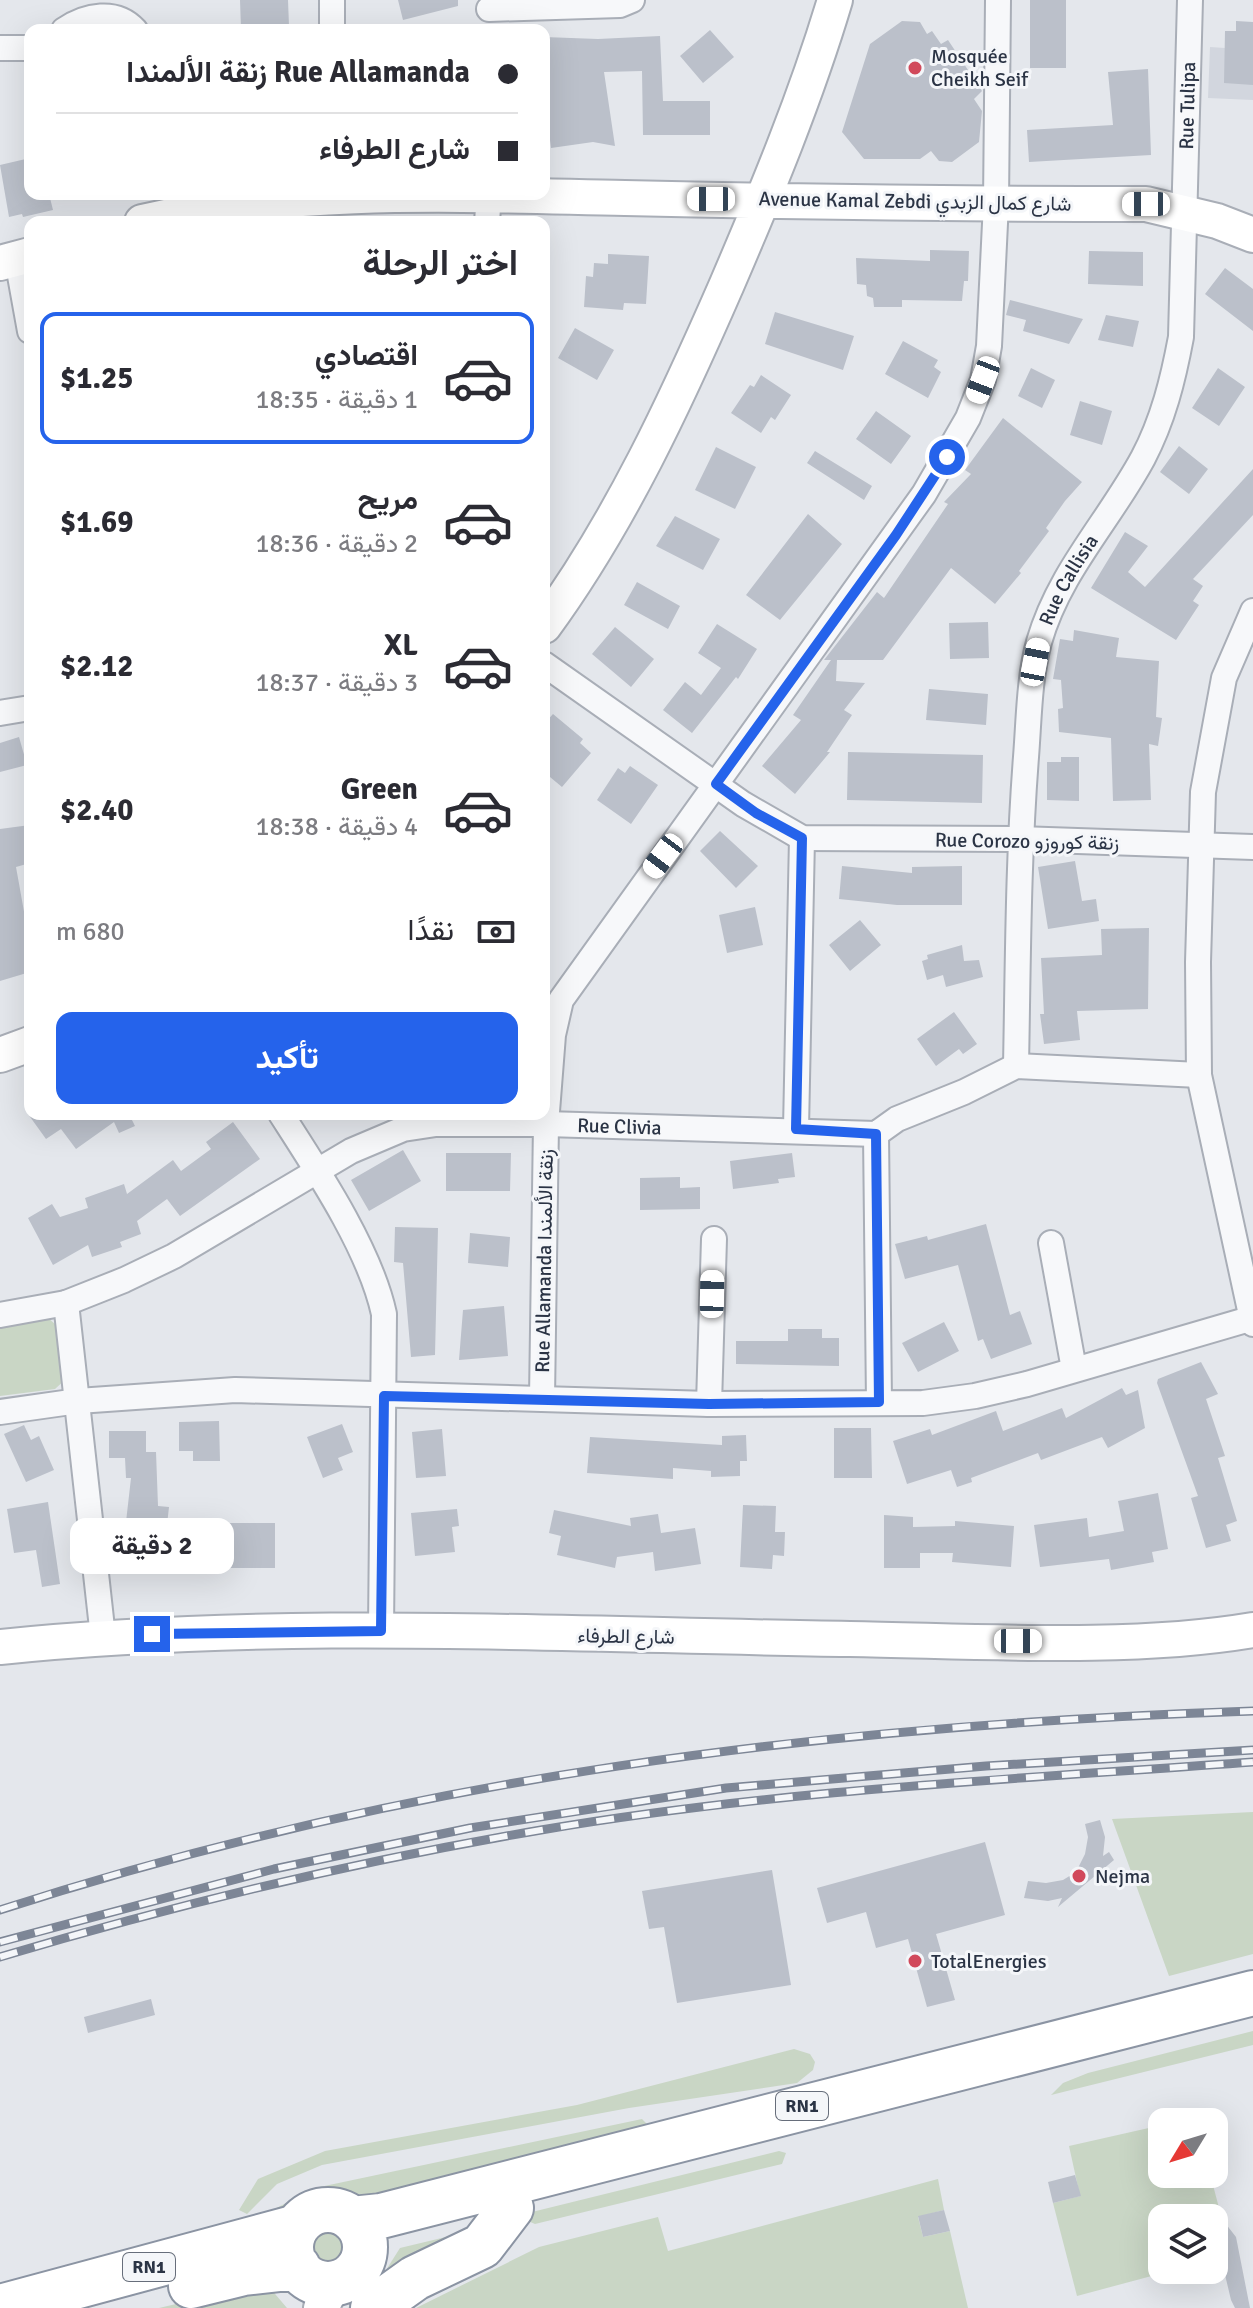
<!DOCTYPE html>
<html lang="ar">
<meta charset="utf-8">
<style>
:root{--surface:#fff;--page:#f7f7f7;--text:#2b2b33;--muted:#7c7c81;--line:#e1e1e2;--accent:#2563eb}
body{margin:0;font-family:Signika,Vazirmatn,sans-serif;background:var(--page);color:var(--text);direction:rtl;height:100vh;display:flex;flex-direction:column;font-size:30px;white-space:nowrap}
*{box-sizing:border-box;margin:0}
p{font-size:26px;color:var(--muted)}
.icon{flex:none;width:44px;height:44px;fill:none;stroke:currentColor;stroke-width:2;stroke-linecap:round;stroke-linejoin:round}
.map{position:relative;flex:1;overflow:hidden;direction:ltr}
.side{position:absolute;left:24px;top:216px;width:526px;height:904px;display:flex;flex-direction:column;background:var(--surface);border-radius:16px;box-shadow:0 8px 32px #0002;direction:rtl}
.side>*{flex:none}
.top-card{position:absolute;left:24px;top:24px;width:526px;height:176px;border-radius:16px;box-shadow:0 8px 32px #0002;direction:rtl;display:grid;align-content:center;height:176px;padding:0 32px;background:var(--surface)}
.needle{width:52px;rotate:232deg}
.controls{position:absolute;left:1148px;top:2108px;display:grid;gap:16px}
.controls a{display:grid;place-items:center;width:80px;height:80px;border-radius:16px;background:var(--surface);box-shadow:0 8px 32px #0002;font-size:40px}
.end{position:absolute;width:36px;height:36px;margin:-18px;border:10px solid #2563eb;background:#fff;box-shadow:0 0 0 4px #fff}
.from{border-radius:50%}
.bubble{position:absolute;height:56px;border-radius:16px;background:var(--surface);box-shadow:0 8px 32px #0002;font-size:26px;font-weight:700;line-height:56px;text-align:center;direction:rtl}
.car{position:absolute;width:24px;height:48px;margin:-24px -12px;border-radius:10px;box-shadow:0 0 6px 2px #0007;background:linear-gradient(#fff 24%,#345 0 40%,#fff 0 76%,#345 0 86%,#fff 0)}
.top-card b{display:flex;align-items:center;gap:28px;height:76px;font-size:30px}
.top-card b+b{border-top:2px solid var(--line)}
.top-card i{width:20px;height:20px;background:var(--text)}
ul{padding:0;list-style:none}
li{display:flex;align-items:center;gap:24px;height:132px;margin:0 16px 12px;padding:0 16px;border:4px solid transparent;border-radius:16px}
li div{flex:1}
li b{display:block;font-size:30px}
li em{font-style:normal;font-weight:700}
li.selected{border-color:var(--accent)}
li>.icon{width:72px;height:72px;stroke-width:1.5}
h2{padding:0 32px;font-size:36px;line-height:96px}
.pay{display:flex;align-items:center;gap:20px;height:88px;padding:0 32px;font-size:30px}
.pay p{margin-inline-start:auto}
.button{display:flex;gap:16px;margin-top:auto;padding:16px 32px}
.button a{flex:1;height:92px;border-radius:16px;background:var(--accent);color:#fff;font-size:32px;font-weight:700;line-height:92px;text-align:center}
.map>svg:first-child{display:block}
.built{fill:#d2d6de}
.green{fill:#c9d6c5}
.building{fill:#bbc0ca}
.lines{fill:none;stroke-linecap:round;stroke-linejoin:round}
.street-casing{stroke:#a9aeb7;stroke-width:28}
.secondary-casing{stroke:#a9aeb7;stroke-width:38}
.highway-casing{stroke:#8b94a3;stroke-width:48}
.street{stroke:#f7f8fa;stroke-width:24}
.secondary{stroke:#fff;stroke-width:34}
.highway{stroke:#fff;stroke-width:44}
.rail-casing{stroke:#7d8696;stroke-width:9}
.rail{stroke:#f4f6f9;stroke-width:6;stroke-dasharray:18;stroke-linecap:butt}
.route{stroke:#2563eb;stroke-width:10}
.poi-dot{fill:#d1495b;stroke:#f4f6f9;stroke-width:3}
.labels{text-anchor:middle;stroke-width:6;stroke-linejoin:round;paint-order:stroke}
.shield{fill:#f4f6f9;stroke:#676e7b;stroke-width:2}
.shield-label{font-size:18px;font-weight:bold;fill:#2b3445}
.poi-label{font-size:20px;fill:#2b3445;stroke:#f4f6f9;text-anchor:start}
.street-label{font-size:20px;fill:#2b3445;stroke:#f4f6f9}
</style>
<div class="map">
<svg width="1253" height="2308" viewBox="0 0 1253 2308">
<rect width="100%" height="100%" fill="#e4e7ec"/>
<path class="built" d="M1253,22V100L1208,98L1210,47L1225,48V31H1236Z"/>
<path class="green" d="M48,1318L62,1330L67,1378L55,1389L0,1396V1327Z
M1253,1812V1954L1169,1976L1112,1819Z
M1253,2031V2045L1051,2095L1063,2083L1088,2073Z
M794,2049L810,2054L815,2062L813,2070L797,2083L629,2108L322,2165L277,2184L247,2214L239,2210L258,2179L325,2151L577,2105Z
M642,2119L647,2124L646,2129L378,2196L320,2192L265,2218L263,2215L315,2188Z
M1162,2125V2174H1210L1222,2219L1217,2235L1221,2257L1214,2259V2218H1162V2270H1174L1077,2296L1053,2203L1080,2196L1069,2146Z
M779,2151L786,2153L782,2164L535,2224L528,2221L532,2212Z
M938,2179L944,2210L918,2217L923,2237L950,2231L968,2308H416L539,2247L658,2217L668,2251Z
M308 2248a20 20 0 1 1 40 0a20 20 0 1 1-40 0Z
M475,2230L362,2308H348L381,2278L400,2248Z
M257,2285L270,2288L287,2308H159Z"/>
<path class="building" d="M240,0H288L289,26L241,29Z
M398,0H458V6L403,20Z
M1030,0H1066V68H1030Z
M902,21L920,22L927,34L932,31L941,44L948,40L982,91L974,99L982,111L979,142L952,162L939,161L931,151L920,159H864L842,132L870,44Z
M1236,21L1253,22V85L1224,83L1225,31H1236Z
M710,30L734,57L703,83L680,56Z
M660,36L663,101H710V135H643L642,71L604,72L615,146L593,142L551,148L550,140H544V37L598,39Z
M1148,69L1151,155L1029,162L1027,130L1113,125L1108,72Z
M30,158V194H49L53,210L23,217L22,214L9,217L0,165Z
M930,250L969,251L968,281H964L962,301L902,300V307H874L873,298L867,296L866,285L857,284L856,258L930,261Z
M1089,251L1143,252V286L1088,284Z
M608,254L649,256L646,304L624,303L623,310L584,307L586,276L593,277L594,263L608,264Z
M1225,268L1253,289V331L1205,294Z
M1010,300L1083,319L1069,344L1023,331L1026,320L1006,315Z
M775,312L854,336L843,370L765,344Z
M1106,315L1139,321L1133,347L1098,340Z
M575,328L614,350L597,380L558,358Z
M903,341L938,360L934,367L941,372L928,398L885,374Z
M1031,368L1055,380L1042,408L1018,396Z
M1218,368L1245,387L1219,426L1192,408Z
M761,375L791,395L775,420L771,417L761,433L731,413L750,385L754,387Z
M1080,401L1112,411L1102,445L1070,435Z
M876,411L911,436L891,464L856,439Z
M1003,418L1082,482L1065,501L1046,528L1049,531L1019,571L1021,573L995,604L951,568L883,660H837L836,681L865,683L844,710L852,715L827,752H830L795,794L762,766L801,720L793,715L831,660H824L877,592L884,598L948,504L944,502L971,474L965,470Z
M1179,446L1208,469L1189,494L1160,472Z
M716,447L756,467L735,509L695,490Z
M815,451L872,486L864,500L807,463Z
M1253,469V515L1193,579L1203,586L1193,601L1199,605L1176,640L1091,588L1125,532L1148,546L1128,572L1145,587Z
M808,514L842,544L780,620L746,595Z
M675,516L720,539L703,570L656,546Z
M637,582L680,606L668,629L624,605Z
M988,622L989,658L950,659L949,623Z
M717,624L757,649L738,679L736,677L692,733L663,710L685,682L701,695L721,668L698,653Z
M615,627L654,659L631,687L592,654Z
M1074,630L1119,638L1116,657L1159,661L1156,717L1162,718L1158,746L1149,744L1151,800L1113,801L1111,738L1059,732L1058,709L1063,708L1061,680L1053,679L1060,639L1073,641Z
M929,689L988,694L986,725L926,720Z
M553,714L583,739L580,743L591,753L562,787L544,772V724Z
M19,737L27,765L0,772V743Z
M848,752L983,755L982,803L847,800Z
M1061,757H1079V801L1047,800V762H1061Z
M630,766L658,785L631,824L597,800L618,768L625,773Z
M30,825V863L16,867L30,945V972L0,981V829Z
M720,831L758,866L736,888L700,851Z
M1075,861L1082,901L1096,899L1099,921L1048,929L1038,867Z
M842,866L912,873V867L962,866V905H897L839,899Z
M755,907L763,945L727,953L719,915Z
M860,920L881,945L850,971L829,945Z
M1149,928L1148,1009L1077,1011L1080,1040L1044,1044L1040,1014H1044L1041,958L1102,955L1101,929Z
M962,945L964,961L979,960L983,977L946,987L943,975L927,980L922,961L928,959L927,955Z
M954,1012L977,1044L963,1054L959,1049L936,1066L917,1039Z
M28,1114H129L135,1126L119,1133L114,1122L76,1149L61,1129L46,1139Z
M233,1122L260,1159L180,1216L167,1199L137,1221L141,1234L120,1242L122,1247L92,1257L88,1245L53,1265L28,1218L52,1204L60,1217L88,1208L85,1198L124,1184L127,1194L173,1160L181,1171L211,1149L206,1142Z
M403,1150L421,1181L369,1211L351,1180Z
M446,1153H511L510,1191H446Z
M792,1153L795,1177L778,1179L779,1183L733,1189L730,1161Z
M680,1177V1188L700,1187V1209L640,1210V1178Z
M986,1224L1010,1315L1020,1311L1032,1344L991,1359L983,1339L978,1341L958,1265L905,1279L895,1244L927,1236L928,1240Z
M395,1227L438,1228L435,1355L411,1357L403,1263L394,1262Z
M470,1233L510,1237L508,1267L468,1263Z
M504,1306L508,1356L459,1360L463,1310Z
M944,1322L959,1351L918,1372L902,1343Z
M788,1329H822V1338H839V1366L736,1364V1341H788Z
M1201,1362L1218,1394L1206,1399L1225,1456L1218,1458L1237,1521L1226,1525L1231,1541L1206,1548L1191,1498L1198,1496L1157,1383L1158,1379Z
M1122,1388L1126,1395L1138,1390L1145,1428L1108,1448L1102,1437L1041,1460L1038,1453L971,1478L972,1482L957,1487L951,1470L907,1484L893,1441L930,1429L932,1435L996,1411L1003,1431L1062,1408L1066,1418Z
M219,1421L220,1461H193V1451H179V1422Z
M342,1424L353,1452L338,1458L343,1470L323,1478L307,1437Z
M24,1425L31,1440L39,1436L54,1470L26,1482L4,1434Z
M834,1428H871L872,1478H834Z
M442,1429L446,1476L416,1478L412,1432Z
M109,1431H146V1452H156L158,1506L169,1507L163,1561L122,1557L131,1478H126L125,1458H109Z
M746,1435L747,1461H740V1476L711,1477V1471L673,1468V1479L587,1473L590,1437L722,1445V1436Z
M1158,1493L1168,1549L1152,1552L1154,1562L1111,1570L1109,1559L1040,1567L1034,1525L1087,1518L1089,1537L1124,1531L1118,1501Z
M48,1502L60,1584L42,1587L36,1550L14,1553L7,1509Z
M743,1505L776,1506L775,1532H785L784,1556L773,1555L772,1569L740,1567Z
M457,1509L459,1526L452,1527L455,1552L415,1556L411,1513Z
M554,1510L631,1526L630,1518L658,1514L661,1533L695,1528L701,1564L655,1571L653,1552L617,1557L615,1568L557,1555L561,1536L549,1533Z
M884,1515L913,1517V1527L955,1526V1521L1014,1526L1011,1567L952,1562L953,1553H920V1568H884Z
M211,1523H275V1568H194V1540H211Z
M1100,1820L1105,1837L1103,1856L1109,1852L1114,1860L1058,1907L1062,1898L1048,1901L1024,1898L1028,1881L1046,1883L1063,1880L1076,1872L1085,1854L1088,1837L1085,1824Z
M985,1842L1005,1915L936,1934L955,2000L927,2007L908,1939L876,1948L866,1912L827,1923L817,1888Z
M772,1870L791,1985L677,2003L664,1927L649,1929L642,1891Z
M151,1999L155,2015L88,2033L84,2017Z
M1075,2175L1081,2196L1053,2203L1048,2182Z
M944,2210L950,2231L923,2237L918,2216Z
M1222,2219L1236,2237L1250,2308H1235L1231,2300L1217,2241Z"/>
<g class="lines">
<g class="street-casing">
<g id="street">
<path d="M332,0V30"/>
<path d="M489,9L620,5L632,0"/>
<path d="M64,30C86,15 116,9 135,30"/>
<path d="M0,48H30"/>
<path d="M487,222L489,194"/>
<path d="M17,259L30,331"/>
<path d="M1253,611L1224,678L1203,792L1198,962L1199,1075L1253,1324"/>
<path d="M544,664L743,804L802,838L1019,839L1253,847"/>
<path d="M0,713L30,708"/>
<path id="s1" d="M1016,1066C1018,963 1018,860 1026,757C1029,719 1029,679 1039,642C1059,572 1109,521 1143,458C1163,420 1173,380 1181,337L1190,0"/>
<path d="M281,1114C317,1170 370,1249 384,1314L381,1631"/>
<path d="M796,1129L802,838"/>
<path d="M876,1134L879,1402"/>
<path d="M1051,1243L1074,1369"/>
<path d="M66,1303L103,1637"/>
<path id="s2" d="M0,1315L66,1303L124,1280L174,1256L351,1151L403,1129L436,1124H546L876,1134L897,1119L964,1092L1016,1066L1199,1075"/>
<path d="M542,1398L546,1124L553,1035L561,1000L924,494L968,418L983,380L989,346L996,203L998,0"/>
<path d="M709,1404L714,1239"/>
<path d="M0,1412L78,1401L235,1390L709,1404L923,1403L975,1396L1027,1384L1253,1318"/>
</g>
</g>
<g class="secondary-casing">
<path id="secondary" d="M142,222C298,186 466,195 625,198C798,202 972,204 1146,204L1217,221L1253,235
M0,263L30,255
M544,626C620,522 676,401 727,284C767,191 806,97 835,0
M0,1055L30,1044
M0,1647C282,1618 567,1635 850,1639C977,1641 1129,1651 1253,1630
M321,2308L334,2283"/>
</g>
<g class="highway-casing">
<path id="highway" d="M291 2247a37 37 0 1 1 74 0a37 37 0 1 1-74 0Z
M352,2219L381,2216L1253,1993
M191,2286L244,2273L298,2267
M0,2307L297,2227
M373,2308L415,2278L482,2246L511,2208"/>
</g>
<use href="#street" class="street"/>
<use href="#secondary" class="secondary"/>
<use href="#highway" class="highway"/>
<g class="rail-casing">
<path id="rail" d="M0,1910C410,1777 824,1725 1253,1711
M0,1942L274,1869L470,1828L726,1788L986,1766L1253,1750
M0,1957C177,1904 358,1861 541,1830C776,1790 1016,1779 1253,1762"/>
</g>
<use href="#rail" class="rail"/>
</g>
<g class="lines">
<path class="route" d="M152,1634L381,1631L384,1396L709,1404L879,1402L876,1134L796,1129L802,838L756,813L716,784L896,535L947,457"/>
</g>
<g class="poi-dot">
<circle cx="915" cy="68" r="8"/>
<circle cx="1079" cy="1876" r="8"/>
<circle cx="915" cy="1961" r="8"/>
</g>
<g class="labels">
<g class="shield">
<rect x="776" y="2092" width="52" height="28" rx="6"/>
<rect x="123" y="2253" width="52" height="28" rx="6"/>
</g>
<g class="shield-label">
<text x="802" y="2112">RN1</text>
<text x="149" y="2273">RN1</text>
</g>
<g class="poi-label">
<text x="931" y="63">Mosquée<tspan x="931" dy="23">Cheikh Seif</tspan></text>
<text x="1095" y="1883">Nejma</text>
<text x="931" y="1968">TotalEnergies</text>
</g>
<g class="street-label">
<text dy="7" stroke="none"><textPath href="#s1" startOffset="996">Rue Tulipa</textPath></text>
<text transform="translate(915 201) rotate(1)" y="7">Avenue Kamal Zebdi شارع كمال الزبدي</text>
<text dy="7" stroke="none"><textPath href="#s1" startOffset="494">Rue Callisia</textPath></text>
<text transform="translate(1027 841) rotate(1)" y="7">Rue Corozo زنقة كوروزو</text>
<text dy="7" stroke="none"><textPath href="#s2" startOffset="664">Rue Clivia</textPath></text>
<text transform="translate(544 1261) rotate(-89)" y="7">Rue Allamanda زنقة الألمندا</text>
<text transform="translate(626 1636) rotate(1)" y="7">شارع الطرفاء</text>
</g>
</g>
</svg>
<div class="controls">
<a><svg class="needle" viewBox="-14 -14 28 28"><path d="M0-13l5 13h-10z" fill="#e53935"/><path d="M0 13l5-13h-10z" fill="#7c7c81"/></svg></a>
<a><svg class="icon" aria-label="layers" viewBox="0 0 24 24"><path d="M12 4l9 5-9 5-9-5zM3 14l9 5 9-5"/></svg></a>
</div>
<i class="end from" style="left:947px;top:457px"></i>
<i class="end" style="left:152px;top:1634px"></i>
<div class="bubble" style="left:70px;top:1518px;width:164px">2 دقيقة</div>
<i class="car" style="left:711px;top:199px;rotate:270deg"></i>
<i class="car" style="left:1146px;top:204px;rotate:270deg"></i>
<i class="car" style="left:983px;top:380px;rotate:201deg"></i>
<i class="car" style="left:1035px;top:662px;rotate:11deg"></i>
<i class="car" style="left:663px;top:856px;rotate:217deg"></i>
<i class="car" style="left:712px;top:1294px;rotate:1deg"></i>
<i class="car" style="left:1018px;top:1641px;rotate:90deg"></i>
<div class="top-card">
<b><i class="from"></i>Rue Allamanda زنقة الألمندا</b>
<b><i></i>شارع الطرفاء</b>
</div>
<section class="side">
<h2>اختر الرحلة</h2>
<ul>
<li class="selected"><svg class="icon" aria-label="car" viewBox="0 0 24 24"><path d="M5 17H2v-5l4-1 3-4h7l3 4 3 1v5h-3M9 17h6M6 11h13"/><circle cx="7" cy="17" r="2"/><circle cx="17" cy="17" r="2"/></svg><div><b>اقتصادي</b><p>1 دقيقة · 18:35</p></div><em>$1.25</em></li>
<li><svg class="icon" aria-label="car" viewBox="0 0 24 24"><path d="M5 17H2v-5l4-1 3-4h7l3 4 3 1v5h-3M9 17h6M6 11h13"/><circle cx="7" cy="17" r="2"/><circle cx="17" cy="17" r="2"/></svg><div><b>مريح</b><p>2 دقيقة · 18:36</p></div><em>$1.69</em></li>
<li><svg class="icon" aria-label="car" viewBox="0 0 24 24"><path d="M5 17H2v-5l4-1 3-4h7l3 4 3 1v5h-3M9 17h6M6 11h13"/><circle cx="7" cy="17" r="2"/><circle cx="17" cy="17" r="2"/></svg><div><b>XL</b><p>3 دقيقة · 18:37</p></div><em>$2.12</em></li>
<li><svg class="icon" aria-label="car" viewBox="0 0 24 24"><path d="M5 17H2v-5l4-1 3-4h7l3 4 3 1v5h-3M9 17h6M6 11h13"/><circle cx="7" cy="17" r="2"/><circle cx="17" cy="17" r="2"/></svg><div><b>Green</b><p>4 دقيقة · 18:38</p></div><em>$2.40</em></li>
</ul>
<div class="pay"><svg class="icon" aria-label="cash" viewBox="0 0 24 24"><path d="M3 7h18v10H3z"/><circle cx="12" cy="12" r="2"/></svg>نقدًا<p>680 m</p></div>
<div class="button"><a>تأكيد</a></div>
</section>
</div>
